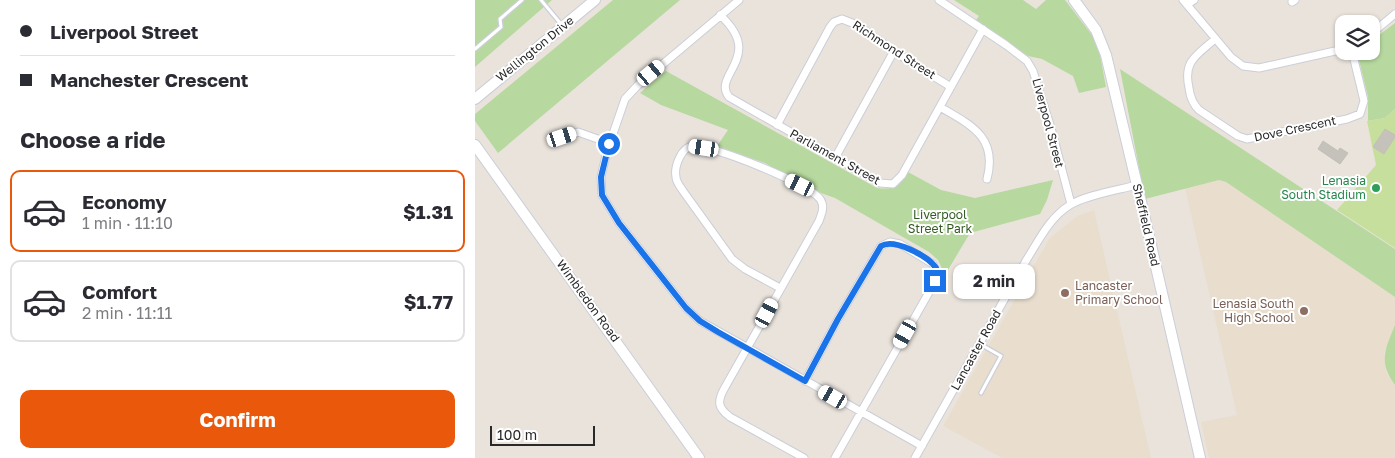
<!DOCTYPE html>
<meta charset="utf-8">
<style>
:root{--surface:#fff;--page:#f2f2f3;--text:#2b2b33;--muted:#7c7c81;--line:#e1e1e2;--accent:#ea580c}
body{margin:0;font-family:"Golos Text",sans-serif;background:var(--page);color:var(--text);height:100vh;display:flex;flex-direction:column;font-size:19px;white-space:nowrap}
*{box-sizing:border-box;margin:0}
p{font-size:16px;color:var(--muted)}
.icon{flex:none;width:28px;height:28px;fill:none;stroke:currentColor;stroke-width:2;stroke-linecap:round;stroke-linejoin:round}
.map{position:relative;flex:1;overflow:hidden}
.sheet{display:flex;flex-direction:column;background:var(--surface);width:475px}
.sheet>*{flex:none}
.top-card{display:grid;align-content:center;height:110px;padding:0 20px;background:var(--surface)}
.tools{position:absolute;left:860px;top:15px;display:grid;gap:10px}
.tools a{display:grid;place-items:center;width:45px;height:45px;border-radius:10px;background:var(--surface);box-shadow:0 1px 4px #0004;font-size:25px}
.scale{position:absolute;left:15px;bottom:12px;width:105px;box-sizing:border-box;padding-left:5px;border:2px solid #292929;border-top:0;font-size:14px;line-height:18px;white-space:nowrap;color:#292929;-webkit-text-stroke:4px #fff;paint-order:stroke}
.end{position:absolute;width:22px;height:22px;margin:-11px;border:6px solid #1a73e8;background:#fff;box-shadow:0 0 0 2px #fff}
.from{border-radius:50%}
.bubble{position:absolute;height:35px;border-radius:10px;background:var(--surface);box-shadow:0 1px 4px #0004;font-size:16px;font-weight:700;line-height:35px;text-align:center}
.car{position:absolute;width:15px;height:30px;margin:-15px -8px;border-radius:6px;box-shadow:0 0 4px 1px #0007;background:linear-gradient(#fff 24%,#345 0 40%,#fff 0 76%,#345 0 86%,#fff 0)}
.top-card b{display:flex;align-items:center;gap:18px;height:48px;font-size:19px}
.top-card b+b{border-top:1px solid var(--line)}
.top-card i{width:12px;height:12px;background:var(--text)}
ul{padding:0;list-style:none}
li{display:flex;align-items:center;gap:15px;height:82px;margin:0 10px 8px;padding:0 10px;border:2px solid var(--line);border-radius:10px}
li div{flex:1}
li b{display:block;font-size:19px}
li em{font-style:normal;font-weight:700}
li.selected{border-color:var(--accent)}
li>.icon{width:45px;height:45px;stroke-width:1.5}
h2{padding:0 20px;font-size:22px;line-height:60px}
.button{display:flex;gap:10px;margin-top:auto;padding:10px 20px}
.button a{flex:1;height:58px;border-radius:10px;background:var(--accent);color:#fff;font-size:20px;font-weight:700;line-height:58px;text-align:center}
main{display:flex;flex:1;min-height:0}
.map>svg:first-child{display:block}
.education{fill:#e9dece}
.green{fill:#b7d99f}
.pitch{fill:#c7df9c}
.building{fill:#c5c1bb;stroke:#c4bfb6}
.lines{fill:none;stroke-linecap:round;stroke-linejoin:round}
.lane-casing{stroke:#cbced9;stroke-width:5.5}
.street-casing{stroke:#cbced9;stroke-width:9}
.secondary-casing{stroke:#cbced9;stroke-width:12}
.lane{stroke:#fff;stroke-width:3}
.street{stroke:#fff;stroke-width:7}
.secondary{stroke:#fff;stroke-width:10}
.route{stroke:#1a73e8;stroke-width:6}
.leisure-dot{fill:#2e9e5b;stroke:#fff;stroke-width:2}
.education-dot{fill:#8d6e63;stroke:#fff;stroke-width:2}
.labels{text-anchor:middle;stroke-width:4;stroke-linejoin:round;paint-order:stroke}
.street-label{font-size:12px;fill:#292929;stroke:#fff}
.leisure-label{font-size:12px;fill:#27864d;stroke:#fff;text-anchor:end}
.park-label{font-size:12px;fill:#325c22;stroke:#fff}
.education-label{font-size:12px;fill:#785e54;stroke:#fff;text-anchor:start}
</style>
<main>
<section class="sheet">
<div class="top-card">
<b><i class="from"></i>Liverpool Street</b>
<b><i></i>Manchester Crescent</b>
</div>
<h2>Choose a ride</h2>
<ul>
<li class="selected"><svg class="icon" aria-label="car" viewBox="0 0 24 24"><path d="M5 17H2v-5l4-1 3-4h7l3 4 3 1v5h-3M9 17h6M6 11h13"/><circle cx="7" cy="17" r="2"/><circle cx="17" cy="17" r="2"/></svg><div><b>Economy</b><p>1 min · 11:10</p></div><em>$1.31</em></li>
<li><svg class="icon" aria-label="car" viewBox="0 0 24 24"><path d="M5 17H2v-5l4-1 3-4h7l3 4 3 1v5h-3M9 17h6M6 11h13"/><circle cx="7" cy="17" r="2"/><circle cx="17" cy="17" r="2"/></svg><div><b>Comfort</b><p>2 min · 11:11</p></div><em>$1.77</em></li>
</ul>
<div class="button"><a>Confirm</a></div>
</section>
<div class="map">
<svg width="920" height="458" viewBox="0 0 920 458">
<rect width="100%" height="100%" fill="#e9e3dc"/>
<path class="education" d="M744,180L751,182L920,297V325L909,353L912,374L920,385V458H734L726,422L762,415L710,188Z
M619,210L676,458H527L468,426L574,239L602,216Z"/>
<path class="green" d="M0,0H77L0,67Z
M138,0H205L23,153L0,121V114Z
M479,0H548L561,9L571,0H590L617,35L625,55L631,87L604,93L598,76L567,59L553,56L501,20L504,16Z
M920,23V109L910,118L893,121V97L882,52L896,51V41Z
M645,69L920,249V297L751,182L744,180L670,199Z
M191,71L402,188C420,190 424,187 433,172L466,190L500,198L578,180L572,200L565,214L495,233L470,275L463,260L454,252L360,198L340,191L290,163L242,146L253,130L186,105L165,93Z
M920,325V385C903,361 910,350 920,325Z"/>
<path class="pitch" d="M920,109V248L862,210L901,165L892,121L910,118Z"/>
<path class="building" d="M910,129L920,135V137L909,154L898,147Z
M848,141L863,151L865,148L873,153L865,164L843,149Z"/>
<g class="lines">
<g class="lane-casing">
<path id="lane" d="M66,0L86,24
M0,49L26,27L25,19L47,0
M505,344L526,356L506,393"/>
</g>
<g class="street-casing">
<path id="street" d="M264,0L163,85L150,99L132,151L126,177L127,195L144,223L211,308L225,321L447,446
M464,0L531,45L552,61L558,71L576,128L596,204
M708,0L756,57L768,66L784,68L869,49
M817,2L820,0
M712,5L719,0
M245,15C291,57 236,75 254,97L405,183L418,184L427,175L508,29
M896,34L920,14
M740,39C721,56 708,61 714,88C715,97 718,104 724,110L763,136L772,139L872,119L885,114L889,101L877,51
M465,107C496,125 523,137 512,179
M302,125L355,27L359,22L367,19L382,25L432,60L476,87
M87,137L103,132L134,143
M360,158L419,51
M305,288L270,269L257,259L208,191C205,186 201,182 201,177C199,167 206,147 218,146C238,145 334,184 345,199C350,206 347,213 344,221L249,389C242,402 243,408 255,417L329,458
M330,381L363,319L406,246L415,242L425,244L458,264L461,272L457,287L360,458
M440,458L552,259C564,240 575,217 595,205C611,195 643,190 662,185"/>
</g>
<g class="secondary-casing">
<path id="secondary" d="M599,0L621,30L631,55L667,206L725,458
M0,99L120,0
M0,145L224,458"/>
</g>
<use href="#lane" class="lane"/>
<use href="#street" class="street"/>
<use href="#secondary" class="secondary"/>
</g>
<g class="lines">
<path class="route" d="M134,144L126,177L127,195L144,223L211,308L225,321L243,332L330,381L363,319L406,246C419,238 453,256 461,268L460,281"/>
</g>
<circle class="leisure-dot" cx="901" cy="188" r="5"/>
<g class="education-dot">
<circle cx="590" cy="293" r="5"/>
<circle cx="829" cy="311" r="5"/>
</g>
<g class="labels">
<g class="street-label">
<text transform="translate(60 49) rotate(-39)" y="4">Wellington Drive</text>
<text transform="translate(419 50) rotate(33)" y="4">Richmond Street</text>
<text transform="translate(573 123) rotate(75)" y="4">Liverpool Street</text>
<text transform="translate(820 129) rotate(-12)" y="4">Dove Crescent</text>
<text transform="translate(360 157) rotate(29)" y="4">Parliament Street</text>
<text transform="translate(671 225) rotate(77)" y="4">Sheffield Road</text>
<text transform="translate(113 301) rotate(54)" y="4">Wimbledon Road</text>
<text transform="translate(501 350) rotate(-61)" y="4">Lancaster Road</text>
</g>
<g class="leisure-label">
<text x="891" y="185">Lenasia<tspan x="891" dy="14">South Stadium</tspan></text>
</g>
<g class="park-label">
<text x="465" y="219">Liverpool<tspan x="465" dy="14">Street Park</tspan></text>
</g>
<g class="education-label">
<text x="600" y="290">Lancaster<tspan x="600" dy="14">Primary School</tspan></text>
<text x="819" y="308" text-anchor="end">Lenasia South<tspan x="819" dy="14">High School</tspan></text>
</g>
</g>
</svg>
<div class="tools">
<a><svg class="icon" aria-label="layers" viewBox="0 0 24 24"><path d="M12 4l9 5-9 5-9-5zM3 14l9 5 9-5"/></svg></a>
</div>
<div class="scale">100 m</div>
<i class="end from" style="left:134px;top:144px"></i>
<i class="end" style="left:460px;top:281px"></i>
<div class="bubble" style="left:478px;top:264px;width:82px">2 min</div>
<i class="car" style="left:176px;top:73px;rotate:50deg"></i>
<i class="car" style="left:87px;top:137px;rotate:72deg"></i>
<i class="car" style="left:229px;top:148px;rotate:279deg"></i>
<i class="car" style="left:325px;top:185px;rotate:296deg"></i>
<i class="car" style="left:292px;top:313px;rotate:28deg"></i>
<i class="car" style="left:430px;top:334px;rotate:209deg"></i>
<i class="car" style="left:358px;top:397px;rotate:300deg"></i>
</div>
</main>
